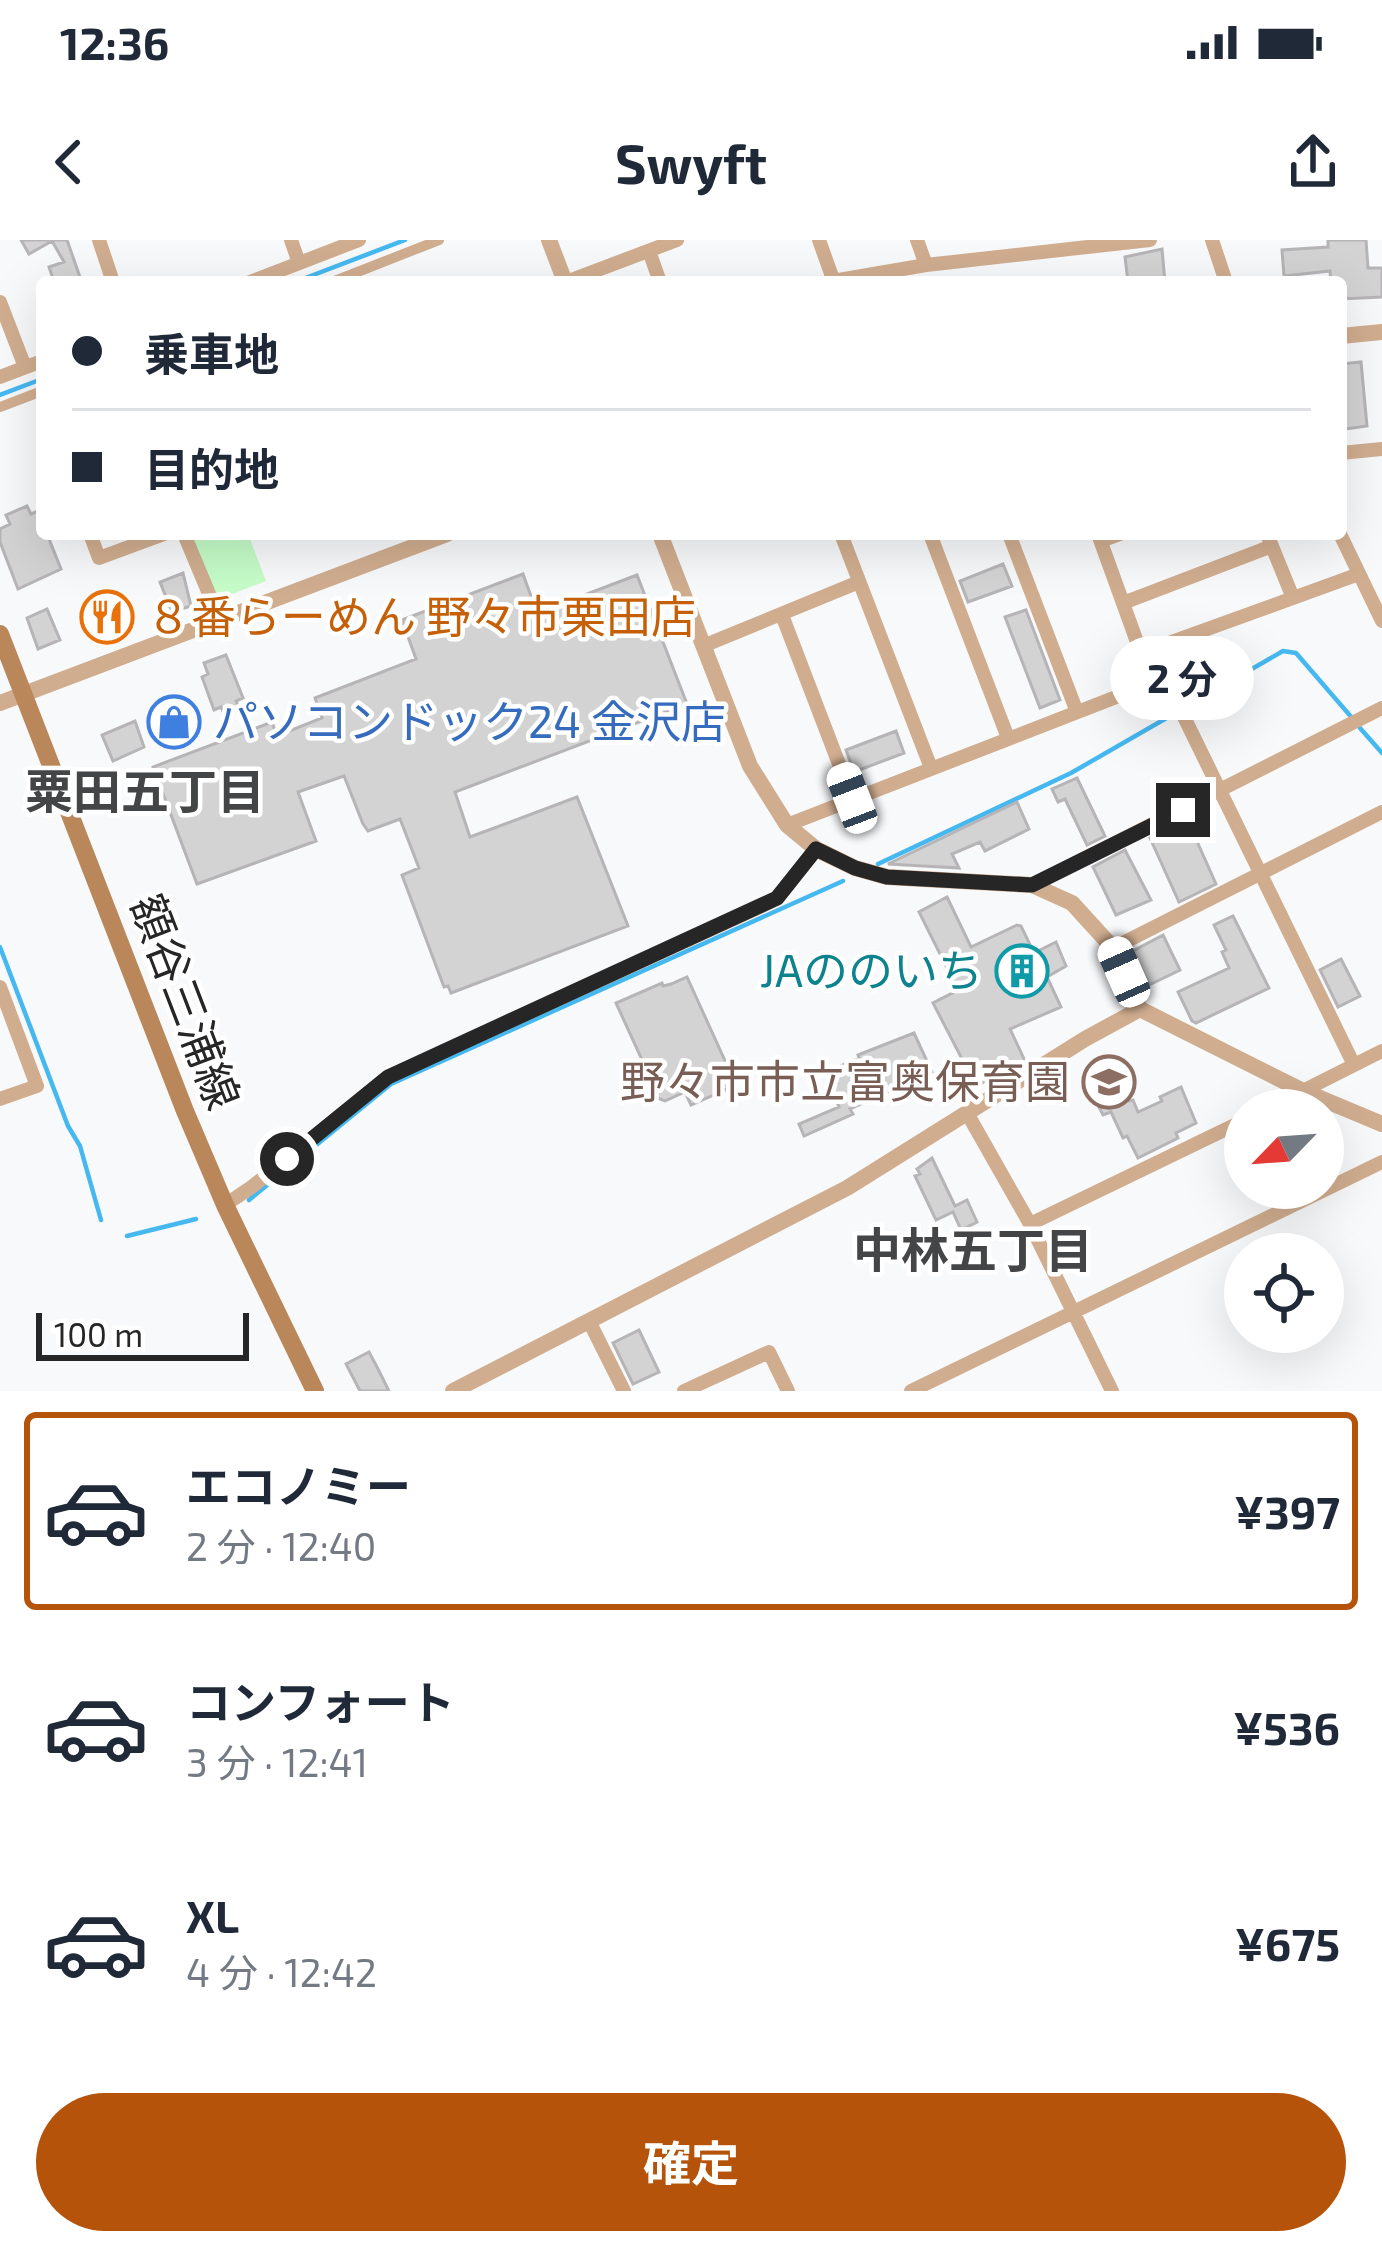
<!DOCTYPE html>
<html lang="ja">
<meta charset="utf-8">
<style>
:root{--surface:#fff;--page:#f2f2f3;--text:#1f2937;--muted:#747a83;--line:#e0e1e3;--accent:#b45309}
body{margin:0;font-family:"Exo 2","Noto Sans JP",sans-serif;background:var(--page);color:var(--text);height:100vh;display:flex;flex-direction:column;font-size:45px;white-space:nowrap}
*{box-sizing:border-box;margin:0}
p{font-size:39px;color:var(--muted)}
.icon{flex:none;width:66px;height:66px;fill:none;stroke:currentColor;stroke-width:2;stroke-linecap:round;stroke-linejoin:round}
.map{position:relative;height:1151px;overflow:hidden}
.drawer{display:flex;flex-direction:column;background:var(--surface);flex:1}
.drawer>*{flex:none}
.top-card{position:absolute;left:36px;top:36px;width:1311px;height:264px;border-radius:12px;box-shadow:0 12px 48px #0002;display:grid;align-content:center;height:264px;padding:0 36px;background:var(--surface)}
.needle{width:78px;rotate:245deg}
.controls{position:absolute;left:1224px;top:849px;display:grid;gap:24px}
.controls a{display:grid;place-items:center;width:120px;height:120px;border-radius:50%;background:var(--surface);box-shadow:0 12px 48px #0002;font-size:60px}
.scale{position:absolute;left:36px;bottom:30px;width:213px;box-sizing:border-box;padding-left:12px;border:6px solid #262627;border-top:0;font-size:33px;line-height:42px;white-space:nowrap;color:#262627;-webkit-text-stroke:9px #fff;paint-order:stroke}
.end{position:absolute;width:54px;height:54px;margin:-27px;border:15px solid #262627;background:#fff;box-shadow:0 0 0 6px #fff}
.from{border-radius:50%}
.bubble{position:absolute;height:84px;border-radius:42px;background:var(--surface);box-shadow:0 12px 48px #0002;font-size:39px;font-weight:700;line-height:84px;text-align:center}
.car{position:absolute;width:36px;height:72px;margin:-36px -18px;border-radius:15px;box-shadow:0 0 9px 3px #0007;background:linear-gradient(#fff 24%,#345 0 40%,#fff 0 76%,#345 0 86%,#fff 0)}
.top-card b{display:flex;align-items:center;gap:42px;height:114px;font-size:45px}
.top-card b+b{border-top:3px solid var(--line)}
.top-card i{width:30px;height:30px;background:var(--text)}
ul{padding:21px 0 0;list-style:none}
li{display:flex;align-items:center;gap:36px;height:198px;margin:0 24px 18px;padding:0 12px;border:6px solid transparent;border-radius:12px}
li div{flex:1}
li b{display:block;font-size:45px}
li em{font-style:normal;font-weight:700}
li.active{border-color:var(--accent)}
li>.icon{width:108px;height:108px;stroke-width:1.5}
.cta{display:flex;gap:24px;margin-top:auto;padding:24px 36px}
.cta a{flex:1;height:138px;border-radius:72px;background:var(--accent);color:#fff;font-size:48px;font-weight:700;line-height:138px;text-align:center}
.status{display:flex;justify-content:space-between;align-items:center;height:84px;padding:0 60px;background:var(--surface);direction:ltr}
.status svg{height:33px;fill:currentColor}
header{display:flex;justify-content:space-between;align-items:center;height:156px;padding:0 36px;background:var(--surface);font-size:54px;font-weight:700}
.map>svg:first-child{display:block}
.green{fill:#c5fcc8}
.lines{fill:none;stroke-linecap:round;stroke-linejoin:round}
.stream{stroke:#46b8f0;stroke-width:4.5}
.building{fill:#d4d3d4;stroke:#b6b4b6;stroke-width:3}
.pedestrian{stroke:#d0ad8f;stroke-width:10}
.minor{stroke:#d0ad8f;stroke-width:14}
.tertiary{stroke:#d0ad8f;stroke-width:16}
.secondary{stroke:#b98759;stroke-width:18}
.route{stroke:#262627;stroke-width:15}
.labels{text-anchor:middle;stroke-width:9;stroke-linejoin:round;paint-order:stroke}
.food-label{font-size:45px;fill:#c56008;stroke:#fff;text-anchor:start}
.shop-label{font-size:45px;fill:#366cbe;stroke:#fff;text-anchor:start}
.culture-label{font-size:45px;fill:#0d838f;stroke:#fff;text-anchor:end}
.street-label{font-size:45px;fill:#262627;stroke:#fff}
.education-label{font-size:45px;fill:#785e54;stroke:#fff;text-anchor:end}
.neighbourhood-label{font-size:48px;font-weight:bold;fill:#444546;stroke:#fff}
</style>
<div class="status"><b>12:36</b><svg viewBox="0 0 49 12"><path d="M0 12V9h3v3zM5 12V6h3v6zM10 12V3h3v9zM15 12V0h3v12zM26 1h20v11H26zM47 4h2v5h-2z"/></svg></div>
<header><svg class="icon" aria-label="back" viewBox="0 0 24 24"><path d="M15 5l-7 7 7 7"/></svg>Swyft<svg class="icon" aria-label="share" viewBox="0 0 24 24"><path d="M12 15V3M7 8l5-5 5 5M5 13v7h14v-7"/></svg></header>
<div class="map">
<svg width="1382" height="1151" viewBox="0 0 1382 1151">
<rect width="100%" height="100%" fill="#f8f9fb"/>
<path class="green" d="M199,294H248L266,341L222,358L214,353L191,297Z"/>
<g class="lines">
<path class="stream" d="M295,42L405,0
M0,155L42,139
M1360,488L1382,513
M878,624L1071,533L1283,411L1296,413L1353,479
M0,707L68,886L80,906L101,980
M249,960L391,844L843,641
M127,996L196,979"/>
</g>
<path class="building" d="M21,0H67L81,40L54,42L49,27L64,22L52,1L29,14Z
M1328,0H1366L1368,28H1382V57L1341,59V42H1331L1330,31L1284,36L1282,10L1328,7Z
M1162,9L1165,42H1128L1125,17Z
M1361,122L1367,186L1345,189L1341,124Z
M27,266L31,274L38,271L42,282V294H47L61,329L18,349L0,302V289L10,284L6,275Z
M1003,324L1012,346L968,362L960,341Z
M183,333L191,366L172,372L160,342Z
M523,334L537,373L637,335L687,464L455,552L470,597L577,557L628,686L451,753L448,746L444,747L402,635L419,628L400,579L368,591L363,584L344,536L298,552L316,601L197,644L153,527L272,482L277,496L322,478L315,458L416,419L402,380Z
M95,357L123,361L117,396L91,393Z
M47,369L60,400L38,409L27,378Z
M1026,370L1060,460L1040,468L1005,377Z
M226,415L243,458L236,461L239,469L225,476L221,467L214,470L202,437L208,434L204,423Z
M135,481L144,507L113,521L102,495Z
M896,491L904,513L854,532L846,510Z
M1077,538L1105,596L1087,605L1065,559L1058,562L1052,549Z
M1017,562L1029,589L985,611L980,602L952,614L959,628L888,624Z
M1187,579L1216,644L1179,662L1150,598Z
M1125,610L1151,660L1116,675L1093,627Z
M947,657L971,707L1017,685L1021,686L1034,713L1056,702L1066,726L1047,737L1061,767L1010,789L1025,821L976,846L933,763L958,750L919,672Z
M1233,676L1269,748L1196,783L1192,781L1178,752L1229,728L1222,712L1226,710L1214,685Z
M1163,695L1180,730L1149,745L1133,711Z
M1341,719L1360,756L1338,767L1320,730Z
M687,737L736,845L691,865L685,852L665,861L652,856L648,846L653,844L616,763L662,743L663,746L671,744Z
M914,793L932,832L850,869L853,874L804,896L799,884L839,867L830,846L837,843L831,830L859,818L858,815Z
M1108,839L1110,842L1113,841L1118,852L1124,851L1129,861L1133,860L1138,872L1162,861L1160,857L1181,847L1196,883L1176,893L1178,898L1138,918L1127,896L1123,898L1111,872L1103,875L1089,848Z
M932,918L955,966L967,960L977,982L961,990L953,972L936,980L915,936L920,934L917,929Z
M639,1090L659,1132L633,1144L613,1103Z
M369,1112L377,1127L389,1151H360L346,1124Z"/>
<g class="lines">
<path class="pedestrian" d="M332,42L439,0
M0,167L42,151"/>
<path class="minor" d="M99,0L113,42
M291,0L299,23
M819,0L834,42
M917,0L926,25
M1212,0L1226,42
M649,11L660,42
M250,42L359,0
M566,42L677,0
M827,42L926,25L1150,0
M0,62L25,127
M0,137L42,121
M1341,213L1382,209
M90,294L99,318L164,294
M184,294L220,380
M841,294L931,528
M930,294L1008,498
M1009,294L1077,472
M1098,294L1141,413L1165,438L1354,825
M1340,294L1382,381
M1101,301L1120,294
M1293,358L1359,334
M1123,363L1272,306
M782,375L852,558
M703,406L859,342
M1141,413L1293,358L1267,294
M787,585L1165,438
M1032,645L1382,468
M1113,708L1382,572
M0,747L37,846L0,859
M1265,870L1382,811
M967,873L1030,984L1112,1151
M225,965L253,946L388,837L777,659L816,609
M1030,984L1245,880
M589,1081L624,1151
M684,1151L769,1112L788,1151
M911,1151L1382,922"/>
<path class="tertiary" d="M549,0L565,42
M1341,96L1382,92
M0,463L447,294
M1140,769L1303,851L1382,884
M453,1151L847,948L1085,799L1140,769L1113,708L1072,663L1032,645L887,637L855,628L816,609L787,585L750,526L660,294"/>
<path class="secondary" d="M0,394L185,871L225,965L315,1151"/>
</g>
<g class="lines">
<path class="route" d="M287,919L388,837L777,658L816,609L855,628L887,637L1032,645L1183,570"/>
</g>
<defs>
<g id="restaurant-ring" transform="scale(2.7)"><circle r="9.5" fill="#fff" stroke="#e8710a" stroke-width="1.5"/><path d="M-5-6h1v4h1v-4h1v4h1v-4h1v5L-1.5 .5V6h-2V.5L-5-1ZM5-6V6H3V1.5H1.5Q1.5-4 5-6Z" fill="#e8710a"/></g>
<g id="shop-ring" transform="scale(2.7)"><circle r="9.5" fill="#fff" stroke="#3f7fe0" stroke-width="1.5"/><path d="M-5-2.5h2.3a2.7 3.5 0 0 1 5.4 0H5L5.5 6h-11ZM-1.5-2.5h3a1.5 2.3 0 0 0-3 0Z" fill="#3f7fe0"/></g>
<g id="building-ring" transform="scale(2.7)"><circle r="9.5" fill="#fff" stroke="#0f9aa8" stroke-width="1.5"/><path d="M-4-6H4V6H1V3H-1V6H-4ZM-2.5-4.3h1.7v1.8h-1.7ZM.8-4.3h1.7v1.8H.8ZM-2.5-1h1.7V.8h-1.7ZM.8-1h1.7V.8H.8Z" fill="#0f9aa8"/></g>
<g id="school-ring" transform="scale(2.7)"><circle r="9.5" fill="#fff" stroke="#8d6e63" stroke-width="1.5"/><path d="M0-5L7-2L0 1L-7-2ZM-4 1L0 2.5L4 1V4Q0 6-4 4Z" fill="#8d6e63"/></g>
</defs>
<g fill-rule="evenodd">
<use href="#restaurant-ring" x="107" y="377"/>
<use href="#shop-ring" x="174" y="482"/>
<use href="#building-ring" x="1022" y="731"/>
<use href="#school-ring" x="1109" y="842"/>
</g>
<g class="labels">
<g class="food-label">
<text x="146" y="393">８番らーめん 野々市栗田店</text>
</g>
<g class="shop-label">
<text x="213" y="498">パソコンドック24 金沢店</text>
</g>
<g class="culture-label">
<text x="983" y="747">JAののいち</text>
</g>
<g class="street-label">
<text transform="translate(185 762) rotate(69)" y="16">額谷三浦線</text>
</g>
<g class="education-label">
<text x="1070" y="858">野々市市立富奥保育園</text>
</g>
<g class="neighbourhood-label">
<text x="145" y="569">粟田五丁目</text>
<text x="973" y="1028">中林五丁目</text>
</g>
</g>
</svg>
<div class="controls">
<a><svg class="needle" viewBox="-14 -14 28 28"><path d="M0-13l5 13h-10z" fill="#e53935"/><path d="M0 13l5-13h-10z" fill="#747a83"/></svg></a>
<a><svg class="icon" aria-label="locate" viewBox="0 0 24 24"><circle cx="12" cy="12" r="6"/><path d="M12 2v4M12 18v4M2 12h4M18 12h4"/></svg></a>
</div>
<div class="scale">100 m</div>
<i class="end from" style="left:287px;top:919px"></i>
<i class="end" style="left:1183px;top:570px"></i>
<div class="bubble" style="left:1110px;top:396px;width:144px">2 分</div>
<i class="car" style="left:852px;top:558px;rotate:339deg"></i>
<i class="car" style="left:1124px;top:732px;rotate:336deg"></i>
<div class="top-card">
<b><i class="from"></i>乗車地</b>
<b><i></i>目的地</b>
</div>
</div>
<section class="drawer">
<ul>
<li class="active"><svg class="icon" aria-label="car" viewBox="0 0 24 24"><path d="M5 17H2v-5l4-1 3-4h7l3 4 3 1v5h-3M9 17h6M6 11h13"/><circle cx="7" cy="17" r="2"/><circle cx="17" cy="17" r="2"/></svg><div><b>エコノミー</b><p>2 分 · 12:40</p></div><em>¥397</em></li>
<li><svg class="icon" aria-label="car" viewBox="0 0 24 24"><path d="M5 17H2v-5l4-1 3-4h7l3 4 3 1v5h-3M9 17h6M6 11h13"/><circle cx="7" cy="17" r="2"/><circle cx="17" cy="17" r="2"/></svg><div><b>コンフォート</b><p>3 分 · 12:41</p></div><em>¥536</em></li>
<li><svg class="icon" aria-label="car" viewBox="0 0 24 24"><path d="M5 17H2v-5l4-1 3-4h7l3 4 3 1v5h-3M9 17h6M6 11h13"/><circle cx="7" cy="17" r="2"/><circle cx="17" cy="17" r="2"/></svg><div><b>XL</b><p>4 分 · 12:42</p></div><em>¥675</em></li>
</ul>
<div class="cta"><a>確定</a></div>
</section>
